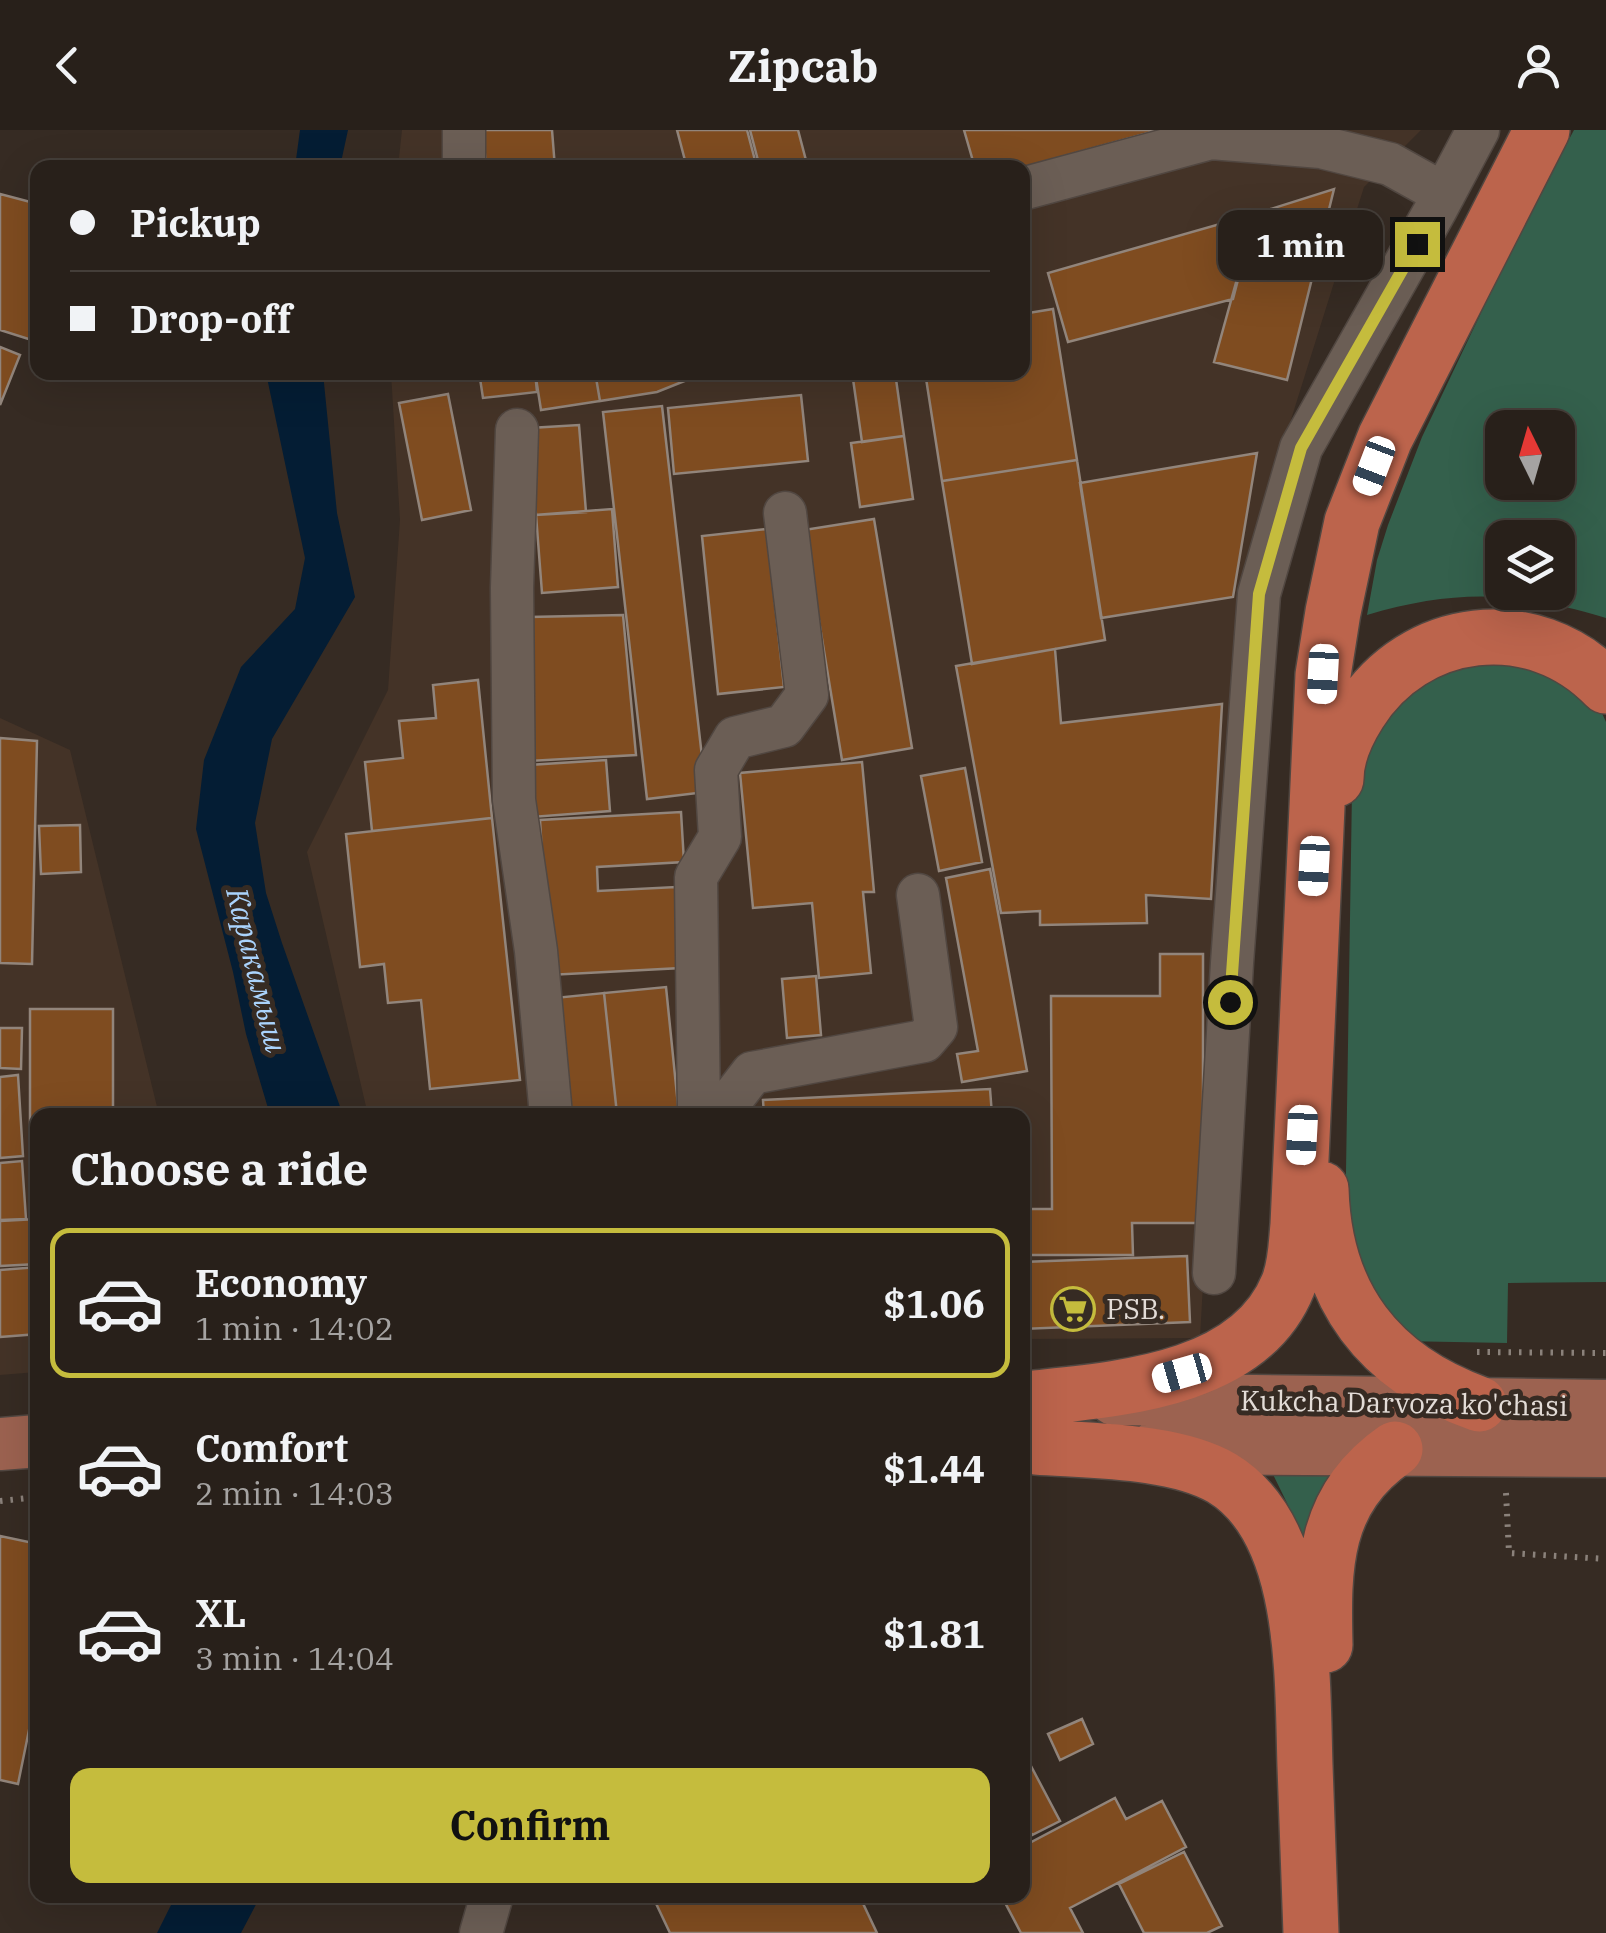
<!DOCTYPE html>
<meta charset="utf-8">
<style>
:root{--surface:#28201a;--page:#342d27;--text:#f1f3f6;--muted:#a5a3a2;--line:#443e39;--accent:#c5bc3d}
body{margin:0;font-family:"IBM Plex Serif",serif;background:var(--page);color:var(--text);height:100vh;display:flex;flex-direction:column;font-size:38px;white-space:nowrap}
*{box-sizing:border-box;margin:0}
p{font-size:32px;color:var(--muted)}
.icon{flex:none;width:55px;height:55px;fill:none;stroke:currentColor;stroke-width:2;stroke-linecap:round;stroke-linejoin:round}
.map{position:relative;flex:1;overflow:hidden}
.side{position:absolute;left:30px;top:978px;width:1000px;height:795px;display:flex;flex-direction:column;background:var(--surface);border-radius:20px;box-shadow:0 10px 40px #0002,0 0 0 2px var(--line)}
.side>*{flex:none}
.top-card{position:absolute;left:30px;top:30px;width:1000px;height:220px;border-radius:20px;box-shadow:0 10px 40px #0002,0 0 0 2px var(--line);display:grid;align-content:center;height:220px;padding:0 40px;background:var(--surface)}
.needle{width:65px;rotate:355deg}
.controls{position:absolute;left:1485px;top:280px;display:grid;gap:20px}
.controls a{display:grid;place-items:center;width:90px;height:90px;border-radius:20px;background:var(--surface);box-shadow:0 10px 40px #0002,0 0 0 2px var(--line);font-size:50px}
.end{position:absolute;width:45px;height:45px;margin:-22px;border:12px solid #c5bc3d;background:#111;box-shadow:0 0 0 5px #111}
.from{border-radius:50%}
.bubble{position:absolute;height:70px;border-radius:20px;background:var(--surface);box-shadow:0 10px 40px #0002,0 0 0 2px var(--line);font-size:32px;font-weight:700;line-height:70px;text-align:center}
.car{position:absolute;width:30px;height:60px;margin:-30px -15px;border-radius:12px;box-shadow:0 0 8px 2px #0007;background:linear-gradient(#fff 24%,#345 0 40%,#fff 0 76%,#345 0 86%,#fff 0)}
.top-card b{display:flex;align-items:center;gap:35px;height:95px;font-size:38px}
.top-card b+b{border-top:2px solid var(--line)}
.top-card i{width:25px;height:25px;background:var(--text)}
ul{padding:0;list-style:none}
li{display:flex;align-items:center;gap:30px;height:150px;margin:0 20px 15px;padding:0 20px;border:5px solid transparent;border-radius:20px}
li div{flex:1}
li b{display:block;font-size:38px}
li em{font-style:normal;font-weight:700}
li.on{border-color:var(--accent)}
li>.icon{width:90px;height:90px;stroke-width:1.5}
h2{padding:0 40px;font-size:45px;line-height:120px}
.action{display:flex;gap:20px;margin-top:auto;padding:20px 40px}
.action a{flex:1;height:115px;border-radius:20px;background:var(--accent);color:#111;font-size:40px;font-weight:700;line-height:115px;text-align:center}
header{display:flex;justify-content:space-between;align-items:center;height:130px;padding:0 40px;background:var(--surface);font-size:45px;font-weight:700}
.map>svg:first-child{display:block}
.built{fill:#443327}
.green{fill:#34604c;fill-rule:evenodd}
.water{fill:#041d34}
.building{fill:#7f4c20;stroke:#92857b;stroke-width:2.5}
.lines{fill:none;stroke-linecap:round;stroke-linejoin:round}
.minor-casing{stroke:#514741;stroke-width:45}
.major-casing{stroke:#514741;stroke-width:55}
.highway-casing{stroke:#514741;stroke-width:58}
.path{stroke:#8b827b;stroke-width:6;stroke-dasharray:2.5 8;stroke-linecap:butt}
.minor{stroke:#6b5e55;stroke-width:42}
.major{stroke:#9c6250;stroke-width:52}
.highway{stroke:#bc644c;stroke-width:55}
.route{stroke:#c5bc3d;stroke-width:12}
.labels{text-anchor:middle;stroke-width:10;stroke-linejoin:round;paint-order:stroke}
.poi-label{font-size:28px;fill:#e3dcd7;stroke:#362b23;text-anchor:start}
.street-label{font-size:28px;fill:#e3dcd7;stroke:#362b23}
.water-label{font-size:30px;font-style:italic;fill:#aad3fc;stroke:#362b23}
</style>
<header><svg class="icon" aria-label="back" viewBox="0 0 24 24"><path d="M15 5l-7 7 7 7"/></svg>Zipcab<svg class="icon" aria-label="person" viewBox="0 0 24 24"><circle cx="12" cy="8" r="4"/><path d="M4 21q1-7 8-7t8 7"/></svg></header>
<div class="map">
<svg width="1606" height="1803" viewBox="0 0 1606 1803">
<rect width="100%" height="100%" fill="#362b23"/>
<path class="built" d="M402,0H1421L1364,57L1256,401L1236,565L1200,1208L1023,1209L1022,985H368L307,722L388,560L400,390L391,243L1022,242V38L398,37Z
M0,588L70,620L159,985H38L37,1242L0,1245Z"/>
<path class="green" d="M1574,0H1606V488C1518,461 1455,459 1367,485L1377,430L1388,395L1422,307L1518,105ZM1502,298H1558V352H1502ZM1502,408H1558V462H1502Z
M1541,532L1601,581L1606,592V1152L1508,1153L1507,1213L1400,1211L1345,1105L1352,661L1368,609L1438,534Z
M1267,1332L1345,1333L1306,1412Z"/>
<path class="water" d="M300,0H348L340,37H295Z
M266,243H323L337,383L355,467L272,609L255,693L266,763L282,813L343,985H270L246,904L233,842L196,699L204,630L241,537L295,479L305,428Z
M176,1765H261L241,1803H157Z"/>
<path class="building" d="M483,0H552L555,38H486Z
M677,0H747L757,38H687Z
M750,0H798L808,38H760Z
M964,0H1159L1022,38H975Z
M1334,59L1287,250L1214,232L1255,84Z
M0,64L38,74V212L0,200Z
M1255,84L1233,169L1068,212L1048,143Z
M1053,179L1077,330L942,351L925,242H1022V184Z
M0,217L20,225L0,275Z
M479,242H535L537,262L483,268Z
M535,242H595L600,271L541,280Z
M595,242H707L657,262L600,271Z
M852,242H895L904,306L862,312Z
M448,264L471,380L422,390L399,273Z
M801,265L808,331L674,344L668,278Z
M662,276L706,662L647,669L603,282Z
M579,295L586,382L536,385L530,298Z
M904,306L913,369L860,377L851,313Z
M1257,323L1233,467L1101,488L1080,353Z
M1077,330L1105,510L972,534L942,351Z
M612,379L618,457L542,463L536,385Z
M874,389L912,618L842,630L804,400Z
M767,399L784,557L718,564L702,406Z
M623,485L636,625L529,631V487Z
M1055,519L1061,593L1222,574L1211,769L1146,765L1147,793L1040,795V781L1001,783L956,536Z
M478,550L492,688L372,701L365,632L403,628L399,591L436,588L433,555Z
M0,608L37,611L32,834L0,833Z
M606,630L610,681L532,687L529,635Z
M862,632L874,762H863L871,843L819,848L812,773L753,778L740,643Z
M965,638L982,732L939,741L921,646Z
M681,682L684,732L597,737L598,761L676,757L681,838L549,845L540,690Z
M492,688L520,950L430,959L421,870L388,873L384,834L360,837L346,704Z
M80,695L81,742L41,744L39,696Z
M990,739L1027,941L962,952L957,924L978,921L946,748Z
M1160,824H1203V1093H1132L1133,1125H1022V1079H1052L1051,866H1160Z
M816,846L821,905L787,908L782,849Z
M666,857L679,985H610L617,984L604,863Z
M604,863L617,984L567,985L554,868Z
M30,879H113V985H38V1083H30Z
M0,898H22L21,939L0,938Z
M18,945L23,1026L0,1028V947Z
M990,959L992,985H764L763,970Z
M22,1031L26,1089L0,1090V1033Z
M38,1089V1134L0,1136V1091Z
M1187,1126L1190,1192L1022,1199V1132Z
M38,1137V1204L0,1207V1140Z
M0,1406L38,1414V1556L18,1654L0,1650Z
M1082,1589L1093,1614L1060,1630L1048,1604Z
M1022,1619L1060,1691L1032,1705L1022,1686Z
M1115,1668L1126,1689L1162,1671L1186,1717L1070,1778L1083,1803H1021L1001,1765H1022V1717Z
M1184,1722L1222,1796L1207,1803H1144L1119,1754Z
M652,1765H859L877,1803H670Z"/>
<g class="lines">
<g class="minor-casing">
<path id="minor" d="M464,38V0
M1022,59L1211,8L1321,17L1390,34L1444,64
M517,300L512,458L514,670L536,821L551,985
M699,985L696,747L720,707L716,640L735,608L784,596L807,565L785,383
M725,985L735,965L752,943L924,911L936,897L918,765
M1214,1143L1232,833L1259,464L1301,318L1436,79L1478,0
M481,1803L492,1765"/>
</g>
<g class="major-casing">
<path id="major" d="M1114,1269L1606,1276
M0,1314L38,1311
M1154,1318L1606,1321"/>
</g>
<g class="highway-casing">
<path id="highway" d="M1336,649C1336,626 1347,602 1359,583C1414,495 1533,480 1606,556
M1321,1059C1324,1167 1379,1238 1479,1274
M1034,1268C1120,1259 1250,1250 1288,1155C1296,1136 1296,1115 1298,1095L1323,545L1333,482L1352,392L1385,308L1542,0
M1036,1317C1091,1321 1174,1320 1222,1348C1308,1400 1302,1548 1305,1636C1307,1692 1309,1747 1311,1803
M1325,1515C1323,1436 1323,1369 1395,1319"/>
</g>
<path class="path" d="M1477,1222L1606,1223
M1506,1363L1509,1423L1606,1429
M0,1371L38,1367"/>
<use href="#minor" class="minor"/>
<use href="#major" class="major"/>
<use href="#highway" class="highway"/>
</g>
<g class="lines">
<path class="route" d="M1230,872L1259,464L1301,318L1417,114"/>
</g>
<defs>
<g id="supermarket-ring" transform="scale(2.25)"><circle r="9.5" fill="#362b23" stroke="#c5bc3d" stroke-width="1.5"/><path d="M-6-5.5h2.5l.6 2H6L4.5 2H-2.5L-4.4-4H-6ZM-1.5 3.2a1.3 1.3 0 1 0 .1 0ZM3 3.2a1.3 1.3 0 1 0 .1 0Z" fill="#c5bc3d"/></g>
</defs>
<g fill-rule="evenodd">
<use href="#supermarket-ring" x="1073" y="1179"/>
</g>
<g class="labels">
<g class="poi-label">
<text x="1106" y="1189">PSB.</text>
</g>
<g class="street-label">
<text transform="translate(1404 1273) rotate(1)" y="10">Kukcha Darvoza ko'chasi</text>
</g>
<g class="water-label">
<text transform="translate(256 840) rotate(76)" y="10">Каракамыш</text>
</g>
</g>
</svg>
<div class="controls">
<a><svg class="needle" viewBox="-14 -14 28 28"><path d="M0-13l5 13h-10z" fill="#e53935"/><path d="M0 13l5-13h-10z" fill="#a5a3a2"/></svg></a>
<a><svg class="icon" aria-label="layers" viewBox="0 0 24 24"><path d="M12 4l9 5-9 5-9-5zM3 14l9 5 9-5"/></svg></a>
</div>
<i class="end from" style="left:1230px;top:872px"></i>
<i class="end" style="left:1417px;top:114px"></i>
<div class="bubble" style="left:1218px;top:80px;width:165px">1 min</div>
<i class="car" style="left:1374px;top:336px;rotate:201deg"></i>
<i class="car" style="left:1323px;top:544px;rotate:183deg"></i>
<i class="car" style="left:1314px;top:736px;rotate:183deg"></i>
<i class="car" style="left:1302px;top:1005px;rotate:183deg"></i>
<i class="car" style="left:1182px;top:1243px;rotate:254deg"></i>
<div class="top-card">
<b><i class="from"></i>Pickup</b>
<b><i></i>Drop-off</b>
</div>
<section class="side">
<h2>Choose a ride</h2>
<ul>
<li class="on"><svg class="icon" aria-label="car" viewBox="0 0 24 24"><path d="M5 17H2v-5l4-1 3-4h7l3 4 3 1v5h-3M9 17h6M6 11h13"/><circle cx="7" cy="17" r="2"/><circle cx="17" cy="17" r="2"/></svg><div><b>Economy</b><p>1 min · 14:02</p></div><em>$1.06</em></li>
<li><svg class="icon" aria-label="car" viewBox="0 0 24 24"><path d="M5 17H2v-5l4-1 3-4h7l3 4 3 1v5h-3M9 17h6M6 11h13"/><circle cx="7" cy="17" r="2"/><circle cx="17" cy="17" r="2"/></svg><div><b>Comfort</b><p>2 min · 14:03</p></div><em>$1.44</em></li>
<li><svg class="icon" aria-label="car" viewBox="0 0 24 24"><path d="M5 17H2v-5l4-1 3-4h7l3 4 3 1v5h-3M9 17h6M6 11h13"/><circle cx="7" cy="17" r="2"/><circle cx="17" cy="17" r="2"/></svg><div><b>XL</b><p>3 min · 14:04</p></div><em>$1.81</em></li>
</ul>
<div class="action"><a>Confirm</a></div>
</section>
</div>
